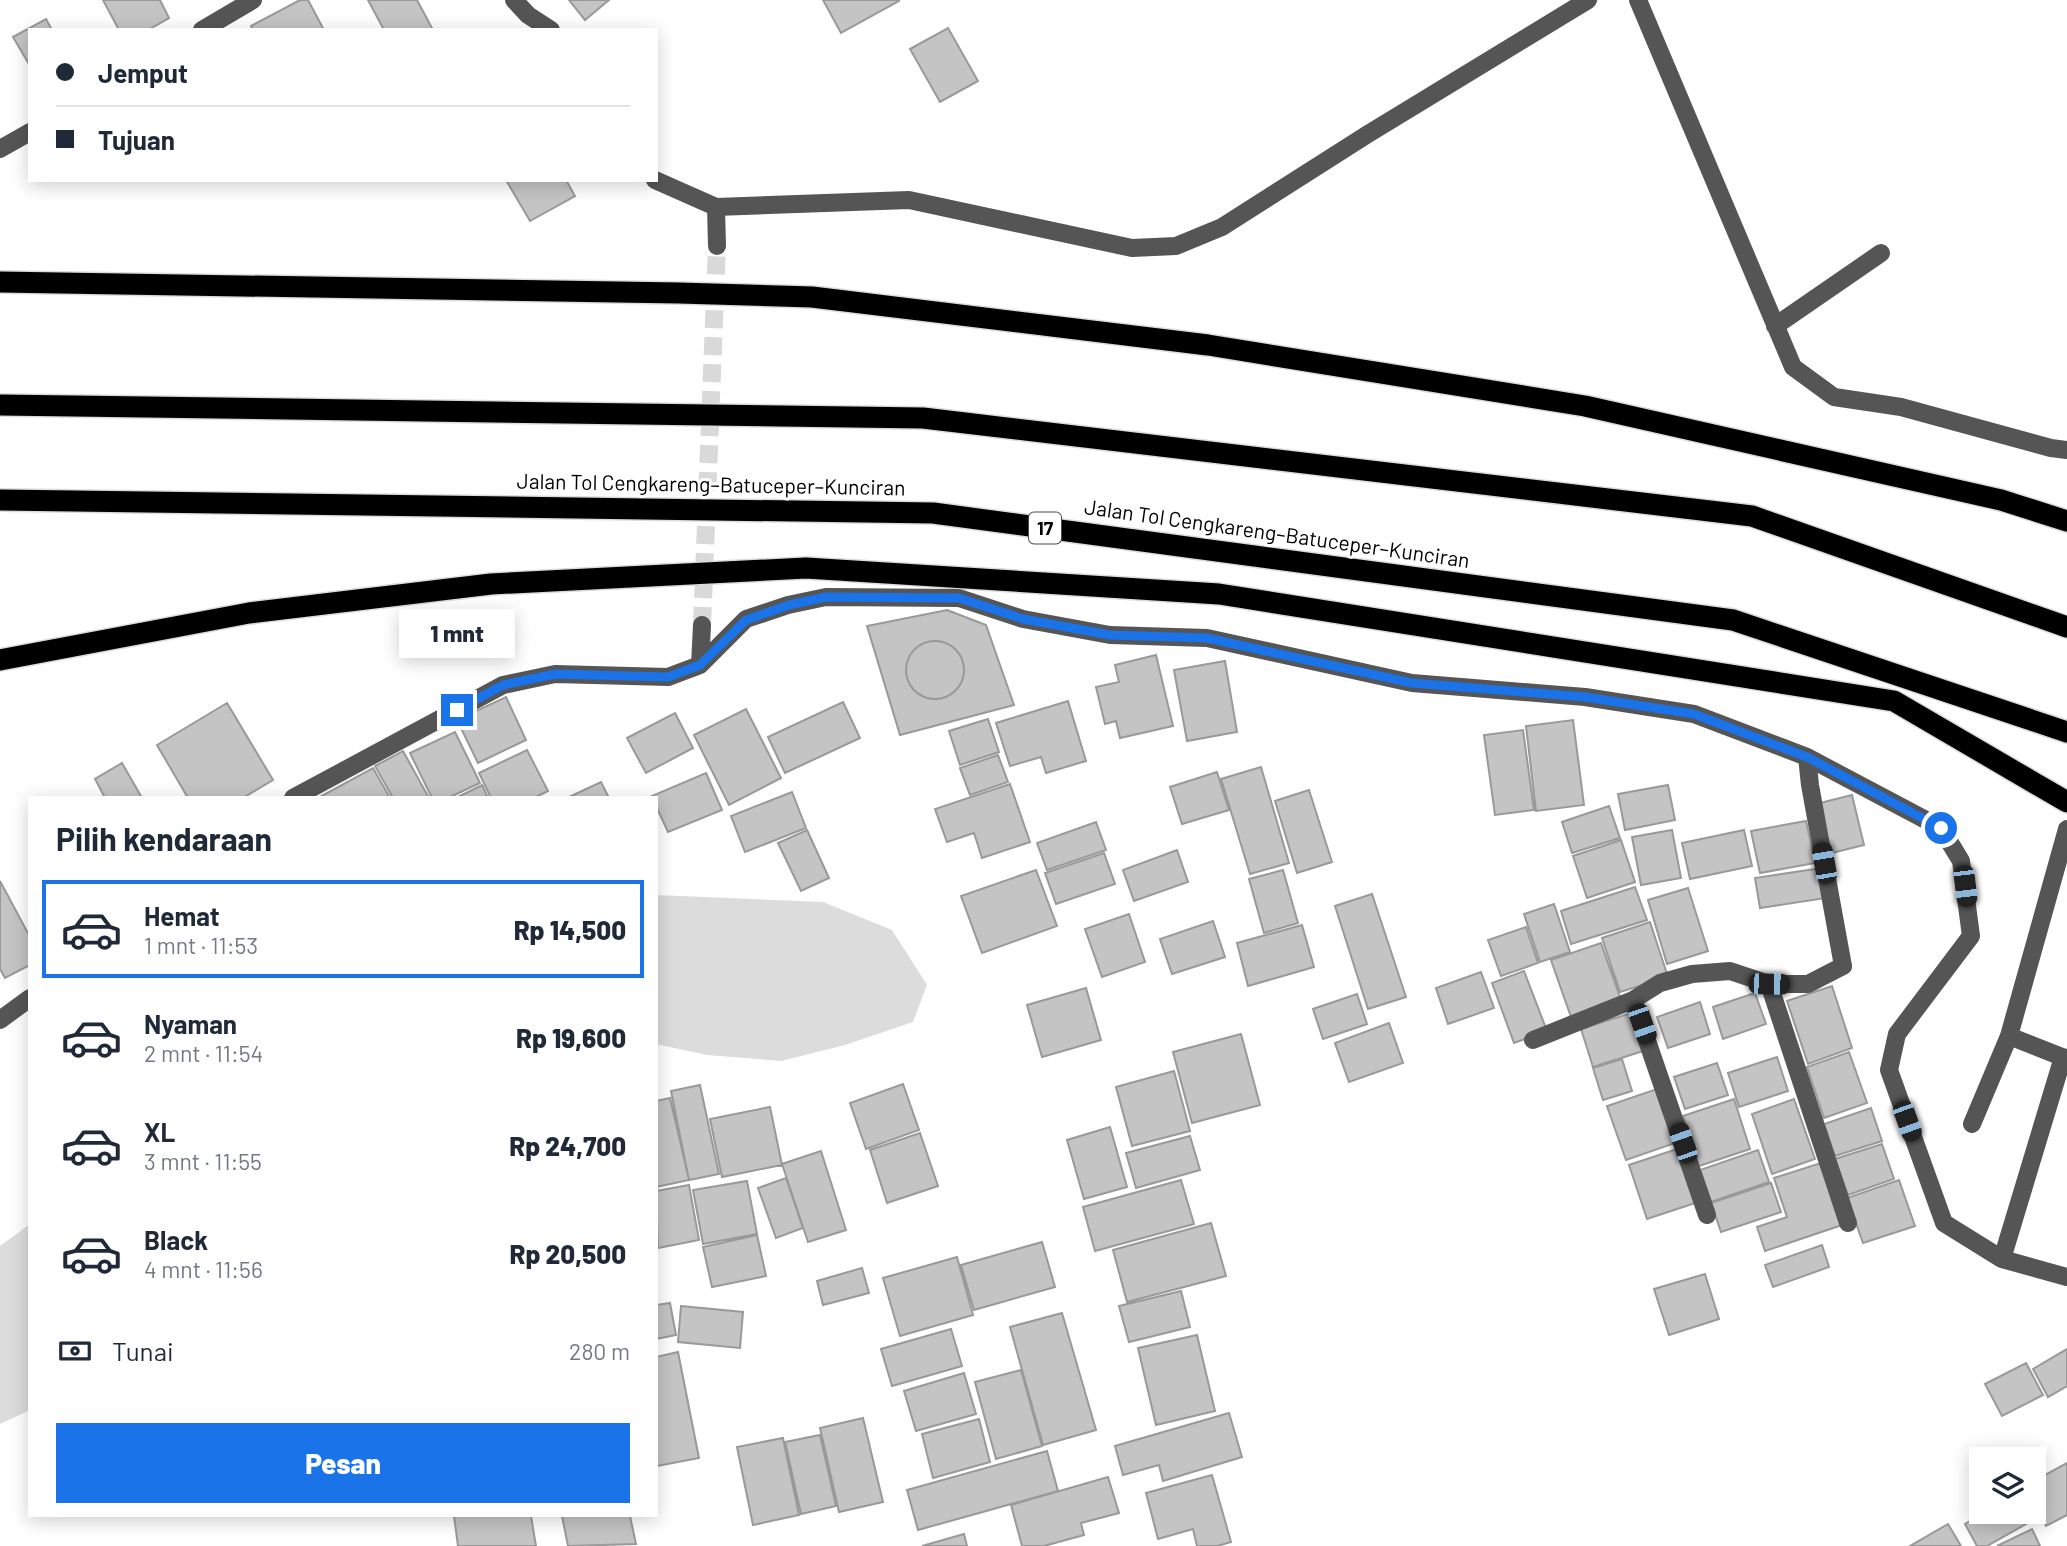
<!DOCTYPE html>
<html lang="id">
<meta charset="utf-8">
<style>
:root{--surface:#fff;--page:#f6f6f7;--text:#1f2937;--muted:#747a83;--line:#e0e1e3;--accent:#1a73e8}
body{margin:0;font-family:Barlow,sans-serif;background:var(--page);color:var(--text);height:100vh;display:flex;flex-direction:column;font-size:26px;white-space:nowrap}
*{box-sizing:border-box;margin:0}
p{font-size:23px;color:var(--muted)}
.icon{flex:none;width:38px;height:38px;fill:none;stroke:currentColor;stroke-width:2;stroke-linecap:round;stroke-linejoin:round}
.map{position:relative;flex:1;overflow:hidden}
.sheet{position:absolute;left:28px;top:796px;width:630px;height:721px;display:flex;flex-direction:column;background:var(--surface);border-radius:0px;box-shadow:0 4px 18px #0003}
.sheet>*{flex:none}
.hud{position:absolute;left:28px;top:28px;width:630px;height:154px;border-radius:0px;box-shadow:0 4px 18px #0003;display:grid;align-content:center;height:154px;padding:0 28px;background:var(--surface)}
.controls{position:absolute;left:1969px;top:1447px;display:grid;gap:14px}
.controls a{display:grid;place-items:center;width:77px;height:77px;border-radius:0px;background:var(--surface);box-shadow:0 4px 18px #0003;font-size:35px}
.end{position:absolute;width:32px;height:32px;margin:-16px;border:9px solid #1a73e8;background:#fff;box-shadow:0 0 0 4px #fff}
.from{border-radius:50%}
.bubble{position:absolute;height:49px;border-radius:0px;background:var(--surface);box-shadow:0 4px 18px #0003;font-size:23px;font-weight:800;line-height:49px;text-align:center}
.car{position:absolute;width:21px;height:42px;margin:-21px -10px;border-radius:9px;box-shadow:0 0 5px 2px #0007;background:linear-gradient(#222 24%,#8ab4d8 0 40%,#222 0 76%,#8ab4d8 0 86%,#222 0)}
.hud b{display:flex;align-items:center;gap:24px;height:66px;font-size:26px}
.hud b+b{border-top:2px solid var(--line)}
.hud i{width:18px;height:18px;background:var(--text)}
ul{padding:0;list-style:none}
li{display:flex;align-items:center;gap:21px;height:98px;margin:0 14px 10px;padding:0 14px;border:4px solid transparent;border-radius:0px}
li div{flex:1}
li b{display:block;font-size:26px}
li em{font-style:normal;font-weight:800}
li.on{border-color:var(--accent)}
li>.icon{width:63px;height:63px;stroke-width:1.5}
h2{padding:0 28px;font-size:32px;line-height:84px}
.pay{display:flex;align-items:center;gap:18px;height:77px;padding:0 28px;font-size:26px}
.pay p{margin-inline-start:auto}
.action{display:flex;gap:14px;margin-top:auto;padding:14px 28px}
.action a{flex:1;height:80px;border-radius:0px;background:var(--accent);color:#fff;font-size:28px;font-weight:800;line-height:80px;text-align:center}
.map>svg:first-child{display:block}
.green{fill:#dcdcdc}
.building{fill:#c4c4c4;stroke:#999;stroke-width:2}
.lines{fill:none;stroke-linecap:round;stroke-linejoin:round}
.minor-tunnel{stroke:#d9d9d9;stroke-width:18;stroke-dasharray:18 9;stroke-linecap:butt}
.highway-casing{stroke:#dbdbdb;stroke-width:24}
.minor{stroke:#555;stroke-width:18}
.highway{stroke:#000;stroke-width:21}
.route{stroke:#1a73e8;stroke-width:9}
.labels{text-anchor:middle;stroke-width:6;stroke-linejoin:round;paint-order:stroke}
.shield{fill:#fff;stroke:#4c4c4c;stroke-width:2}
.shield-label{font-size:19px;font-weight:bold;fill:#000}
.street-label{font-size:21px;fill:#000;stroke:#fff}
</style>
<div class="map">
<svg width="2067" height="1546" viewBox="0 0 2067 1546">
<rect width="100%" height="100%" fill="#fff"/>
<path class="green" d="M656,895L823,902L892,930L927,985L913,1022L845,1045L781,1061L707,1055L656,1044Z
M30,1224V1410L0,1424V1246Z"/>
<path class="building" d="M103,0H160L169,18L148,30H119Z
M300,0H308L324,30H253L251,26Z
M368,0H417L433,30H384Z
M569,0H609L585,20Z
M823,0H899V1L841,33Z
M46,19L52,30H30V66L13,37Z
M948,28L978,81L940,102L910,49Z
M506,180H566L575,196L530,221Z
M947,610L986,625L1014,705L900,735L867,626Z
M906 670a29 29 0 1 1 58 0a29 29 0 1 1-58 0Z
M1156,655L1173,726L1120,738L1116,721L1105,724L1096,687L1119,682L1115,665Z
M1225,661L1237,732L1187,741L1174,670Z
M506,697L526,740L478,763L457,720Z
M1068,701L1086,761L1046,773L1041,757L1010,766L996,723Z
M843,702L860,738L785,773L768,737Z
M227,703L273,780L243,798H188L157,745Z
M746,709L781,778L729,805L694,735Z
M675,713L693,748L646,773L627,738Z
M988,719L999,752L960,765L949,731Z
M1573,720L1584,805L1536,811L1526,726Z
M1523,730L1534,810L1495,815L1484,735Z
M455,732L480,783L448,798H432L410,753Z
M527,750L548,791L534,798H491L479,773Z
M403,751L429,798H393L375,766Z
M998,755L1008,782L970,795L960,768Z
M122,763L142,798H105L95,779Z
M1261,767L1289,863L1250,874L1221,779Z
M373,768L390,798H318Z
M1217,772L1229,810L1182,824L1170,787Z
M706,773L722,810L668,832L656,806V798L652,796Z
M601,782L609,798H567Z
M1010,784L1030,842L982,858L974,833L947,842L935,809Z
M482,785L488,798H456Z
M1668,785L1675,820L1625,830L1618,794Z
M1309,790L1332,862L1297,873L1275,801Z
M792,792L806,828L745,852L731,816Z
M1852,795L1864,845L1828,854L1816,804Z
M1609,806L1620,838L1572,853L1562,822Z
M1806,821L1815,863L1760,873L1751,831Z
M1096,822L1106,850L1047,870L1037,843Z
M807,830L829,878L801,891L778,843Z
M1672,830L1681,878L1641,885L1632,837Z
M1744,830L1752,866L1690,879L1682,843Z
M1621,840L1635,882L1587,898L1573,856Z
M1177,850L1188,882L1134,901L1123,870Z
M1104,853L1115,884L1056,904L1045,873Z
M1822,868L1826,898L1760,908L1755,878Z
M1036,870L1057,926L982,953L961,896Z
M1283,870L1298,923L1264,933L1249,879Z
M0,881L30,937V965L5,978L0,969Z
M1635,887L1647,920L1571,944L1561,911Z
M1688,888L1708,951L1667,964L1648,900Z
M1372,894L1406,997L1368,1009L1335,906Z
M1554,904L1570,952L1540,962L1524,914Z
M1129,914L1145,962L1102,977L1085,929Z
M1213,921L1225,957L1172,974L1160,939Z
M1650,922L1668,977L1620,992L1602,938Z
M1302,925L1314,967L1248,986L1237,943Z
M1526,927L1538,963L1501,976L1488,940Z
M1601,943L1621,1000L1571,1017L1551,960Z
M1524,971L1547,1031L1514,1043L1492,983Z
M1481,972L1494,1008L1448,1024L1436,988Z
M1832,986L1852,1048L1808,1064L1787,1001Z
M1086,988L1101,1040L1042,1057L1027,1005Z
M1755,993L1766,1024L1723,1039L1713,1007Z
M1357,994L1367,1024L1323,1039L1313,1009Z
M1700,1002L1710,1034L1668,1048L1657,1017Z
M1631,1013L1643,1051L1593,1067L1581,1029Z
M1389,1023L1403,1063L1349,1082L1335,1043Z
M1241,1034L1260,1105L1192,1123L1173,1052Z
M1849,1052L1867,1103L1824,1118L1807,1067Z
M1777,1057L1788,1091L1739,1107L1728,1073Z
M1622,1059L1632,1091L1603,1100L1593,1068Z
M1717,1063L1728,1095L1685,1109L1674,1077Z
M1174,1071L1190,1131L1132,1146L1116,1087Z
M903,1084L919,1130L866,1149L850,1103Z
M700,1085L719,1174L689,1180L671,1091Z
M1660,1088L1678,1142L1626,1160L1607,1106Z
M670,1098L689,1180L656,1187V1101Z
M1734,1099L1750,1149L1699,1166L1683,1116Z
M1794,1099L1815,1159L1772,1174L1752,1114Z
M770,1107L782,1165L722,1177L710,1119Z
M1871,1108L1882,1141L1835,1156L1824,1124Z
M1110,1127L1127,1187L1084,1199L1067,1140Z
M920,1133L938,1186L887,1203L870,1150Z
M1190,1136L1200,1170L1136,1188L1126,1153Z
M1882,1144L1894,1179L1848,1195L1835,1159Z
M1680,1148L1698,1202L1647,1219L1629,1165Z
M1758,1150L1769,1182L1711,1202L1700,1170Z
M821,1151L846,1230L808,1242L782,1164Z
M1821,1163L1842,1225L1765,1251L1757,1227L1787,1217L1774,1178Z
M786,1178L803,1228L776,1238L758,1188Z
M1181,1180L1194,1224L1095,1251L1083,1207Z
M1899,1180L1915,1226L1863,1243L1847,1198Z
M747,1181L757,1234L703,1244L693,1190Z
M1771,1183L1781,1212L1721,1232L1711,1203Z
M689,1185L699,1240L658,1248L656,1191Z
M1211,1223L1226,1276L1127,1302L1113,1250Z
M757,1235L766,1276L712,1287L703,1247Z
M1042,1242L1055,1287L974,1310L961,1265Z
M1822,1245L1829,1267L1773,1287L1765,1265Z
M957,1257L973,1315L900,1336L883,1278Z
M862,1268L869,1293L823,1305L817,1281Z
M1705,1274L1719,1319L1669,1335L1654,1289Z
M1181,1291L1190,1327L1129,1342L1119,1306Z
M670,1303L676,1335L656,1339V1305Z
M681,1306L743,1312L740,1348L678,1342Z
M1062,1313L1096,1430L1043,1445L1010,1327Z
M951,1329L962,1366L892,1386L881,1349Z
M1197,1335L1215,1411L1156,1425L1138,1348Z
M2067,1349V1386L2048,1397L2033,1369Z
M678,1352L699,1458L657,1466L656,1357Z
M2026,1363L2043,1395L2002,1416L1985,1384Z
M1021,1370L1042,1446L996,1459L975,1382Z
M964,1373L976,1414L916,1431L904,1391Z
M1229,1413L1242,1457L1163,1481L1159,1465L1123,1475L1115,1446Z
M863,1418L883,1502L839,1512L820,1428Z
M979,1419L990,1462L933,1478L922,1434Z
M820,1435L836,1506L801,1514L785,1442Z
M783,1438L799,1515L753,1525L737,1447Z
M1047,1451L1058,1491L918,1530L907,1490Z
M2067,1463V1515L2046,1526L2034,1502V1481Z
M1212,1475L1231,1542L1217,1546H1197L1193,1529L1158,1539L1146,1493Z
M1108,1477L1119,1513L1081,1523L1084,1535L1044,1546H1022L1011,1505Z
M1986,1512H2031L2035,1519L1987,1546H1977L1965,1524Z
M454,1516H531L536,1546H458Z
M562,1516H630L636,1544L568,1546Z
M1948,1524L1961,1546H1910Z
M2032,1529L2040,1546H1997Z
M964,1534L967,1546H922Z"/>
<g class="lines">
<path class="minor-tunnel" d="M702,625L717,246"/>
<g class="highway-casing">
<path id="highway" d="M0,282L679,293L812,297L1208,345L1585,406L2001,500L2067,521
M0,405L923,418L1752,516L2067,627
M0,500L933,513L1733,620L2067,732
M0,660L249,613L491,584L806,568L1219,594L1894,701L2067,802"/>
</g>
<path class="minor" d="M514,0L528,15L551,30
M1638,0L1793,367L1834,397L1901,407L2051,448L2067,450
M202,30L253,0
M0,149L30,132
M655,180L716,207L909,200L1132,248L1176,246L1222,227L1368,134L1588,0
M716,207L717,246
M1775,326L1881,253
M700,665L702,625
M293,798L503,685L555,674L668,677L700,665L746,619L788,605L826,597L959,598L1023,619L1110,635L1207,638L1412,683L1585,697L1694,714L1807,757L1941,828L1961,861L1971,936L1897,1034L1889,1070L1944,1223L2002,1259L2067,1277
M1769,984L1848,1223
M1633,1000L1707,1215
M0,1020L30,998
M2009,1036L2067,1059
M1533,1040L1633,1000L1660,983L1692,974L1730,971L1769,984H1808L1843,966L1810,785L1807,757
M1972,1124L2009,1036L2067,829
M2002,1259L2063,1057"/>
<use href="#highway" class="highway"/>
</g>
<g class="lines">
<path class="route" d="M457,710L503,685L555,674L668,677L700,665L746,620L789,605L826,597L959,598L1023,619L1110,635L1207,638L1412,683L1585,697L1694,714L1807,757L1941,828"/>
</g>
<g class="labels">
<rect class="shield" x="1029" y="512.5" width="32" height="31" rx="5"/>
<g class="shield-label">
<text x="1045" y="535">17</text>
</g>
<g class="street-label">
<text transform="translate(711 485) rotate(1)" y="7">Jalan Tol Cengkareng–Batuceper–Kunciran</text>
<text transform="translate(1277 534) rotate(8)" y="7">Jalan Tol Cengkareng–Batuceper–Kunciran</text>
</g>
</g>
</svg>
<div class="controls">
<a><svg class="icon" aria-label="layers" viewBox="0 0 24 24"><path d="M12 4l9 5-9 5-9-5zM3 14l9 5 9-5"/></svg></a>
</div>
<i class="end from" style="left:1941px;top:828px"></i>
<i class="end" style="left:457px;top:710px"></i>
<div class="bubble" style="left:399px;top:609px;width:116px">1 mnt</div>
<i class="car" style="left:1824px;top:863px;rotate:350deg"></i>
<i class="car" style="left:1965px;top:886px;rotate:173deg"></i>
<i class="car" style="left:1769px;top:984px;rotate:91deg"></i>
<i class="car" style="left:1642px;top:1024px;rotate:161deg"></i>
<i class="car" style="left:1907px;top:1121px;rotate:160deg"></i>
<i class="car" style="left:1683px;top:1143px;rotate:341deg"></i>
<div class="hud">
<b><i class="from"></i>Jemput</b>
<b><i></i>Tujuan</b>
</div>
<section class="sheet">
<h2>Pilih kendaraan</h2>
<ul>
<li class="on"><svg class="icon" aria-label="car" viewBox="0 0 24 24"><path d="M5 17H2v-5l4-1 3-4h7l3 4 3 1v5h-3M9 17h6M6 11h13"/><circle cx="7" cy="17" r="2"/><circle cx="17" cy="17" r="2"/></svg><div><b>Hemat</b><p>1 mnt · 11:53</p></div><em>Rp 14,500</em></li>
<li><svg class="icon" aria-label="car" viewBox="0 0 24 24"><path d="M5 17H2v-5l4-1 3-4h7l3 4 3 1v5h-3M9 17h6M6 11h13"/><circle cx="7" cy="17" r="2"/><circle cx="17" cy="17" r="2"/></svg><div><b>Nyaman</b><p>2 mnt · 11:54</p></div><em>Rp 19,600</em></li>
<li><svg class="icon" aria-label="car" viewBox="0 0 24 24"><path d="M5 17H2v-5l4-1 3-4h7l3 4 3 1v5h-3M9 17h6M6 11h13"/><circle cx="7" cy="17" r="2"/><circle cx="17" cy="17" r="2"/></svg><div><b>XL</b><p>3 mnt · 11:55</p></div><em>Rp 24,700</em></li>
<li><svg class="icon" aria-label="car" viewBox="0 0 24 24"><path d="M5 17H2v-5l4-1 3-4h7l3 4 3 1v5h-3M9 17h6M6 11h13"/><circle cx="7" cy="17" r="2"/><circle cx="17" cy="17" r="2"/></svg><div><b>Black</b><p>4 mnt · 11:56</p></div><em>Rp 20,500</em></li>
</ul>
<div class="pay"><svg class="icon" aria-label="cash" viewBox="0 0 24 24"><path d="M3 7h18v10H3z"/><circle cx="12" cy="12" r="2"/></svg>Tunai<p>280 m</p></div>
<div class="action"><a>Pesan</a></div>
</section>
</div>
